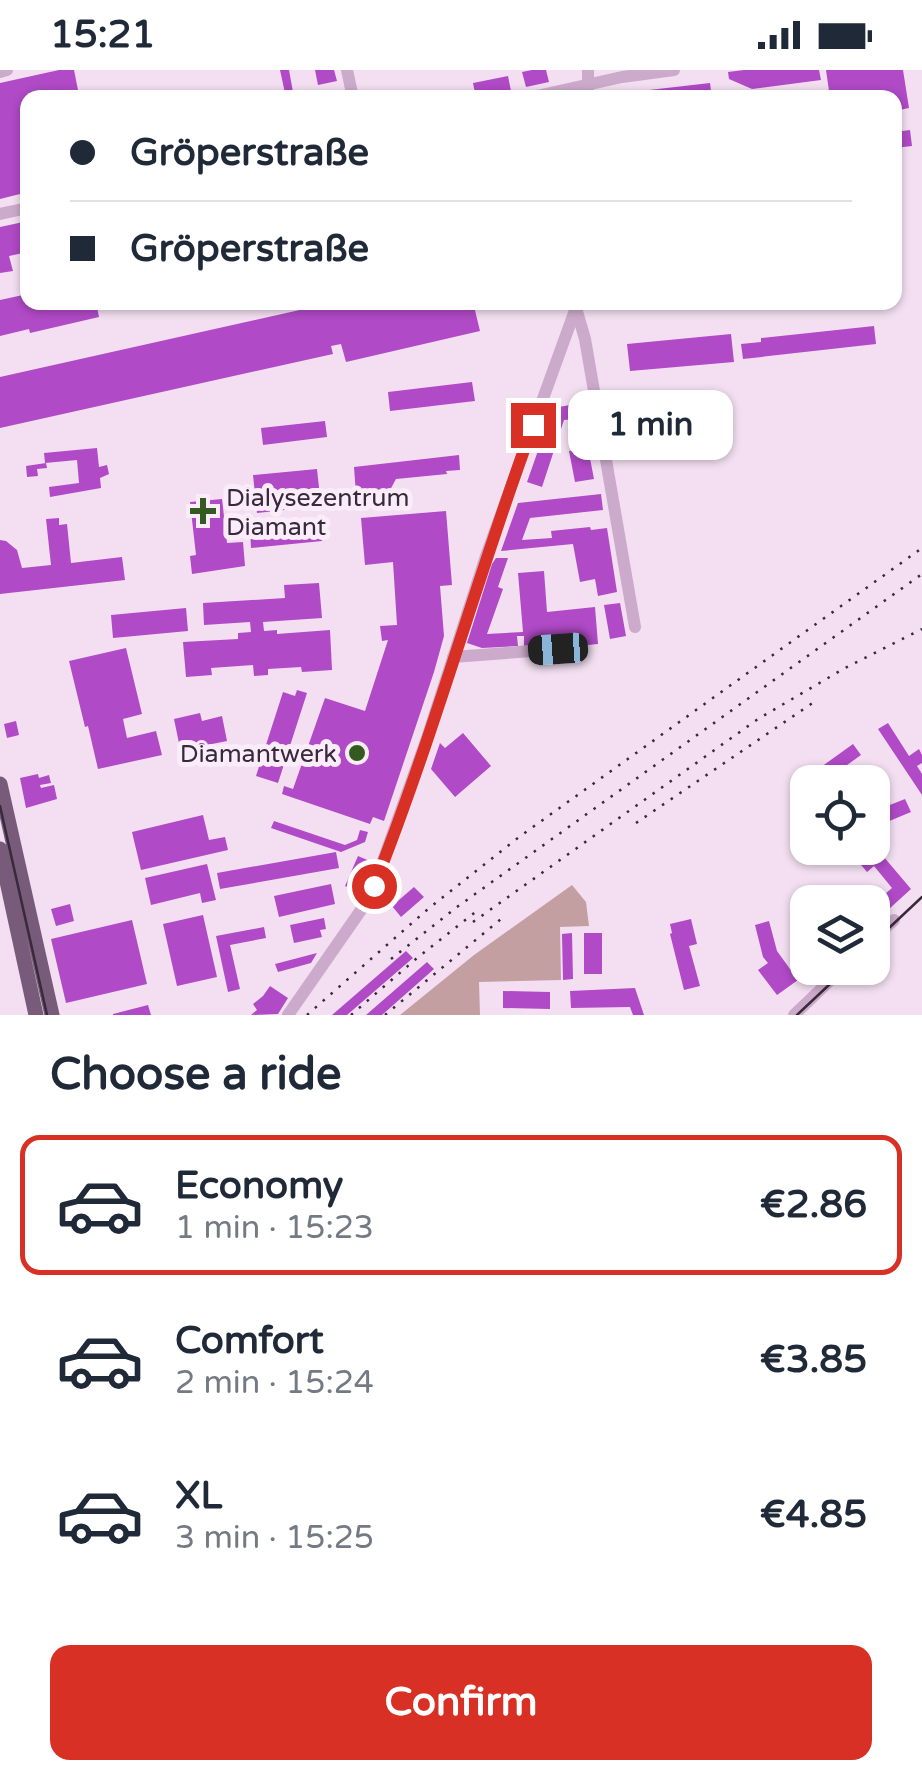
<!DOCTYPE html>
<meta charset="utf-8">
<style>
:root{--surface:#fff;--page:#f2f2f3;--text:#1f2937;--muted:#747a83;--line:#e0e1e3;--accent:#d93025}
body{margin:0;font-family:"Varela Round",sans-serif;background:var(--page);color:var(--text);height:100vh;display:flex;flex-direction:column;font-size:38px;white-space:nowrap}
*{box-sizing:border-box;margin:0}
p{font-size:32px;color:var(--muted)}
.icon{flex:none;width:55px;height:55px;fill:none;stroke:currentColor;stroke-width:2;stroke-linecap:round;stroke-linejoin:round}
.map{position:relative;height:945px;overflow:hidden}
.drawer{display:flex;flex-direction:column;background:var(--surface);flex:1}
.drawer>*{flex:none}
.guide{position:absolute;left:20px;top:20px;width:882px;height:220px;border-radius:20px;box-shadow:0 2px 8px #0004;display:grid;align-content:center;height:220px;padding:0 50px;background:var(--surface)}
.tools{position:absolute;left:790px;top:695px;display:grid;gap:20px}
.tools a{display:grid;place-items:center;width:100px;height:100px;border-radius:20px;background:var(--surface);box-shadow:0 2px 8px #0004;font-size:50px}
.end{position:absolute;width:45px;height:45px;margin:-22px;border:12px solid #d93025;background:#fff;box-shadow:0 0 0 5px #fff}
.from{border-radius:50%}
.bubble{position:absolute;height:70px;border-radius:20px;background:var(--surface);box-shadow:0 2px 8px #0004;font-size:32px;font-weight:700;line-height:70px;text-align:center}
.car{position:absolute;width:30px;height:60px;margin:-30px -15px;border-radius:12px;box-shadow:0 0 8px 2px #0007;background:linear-gradient(#222 24%,#8ab4d8 0 40%,#222 0 76%,#8ab4d8 0 86%,#222 0)}
.guide b{display:flex;align-items:center;gap:35px;height:95px;font-size:38px}
.guide b+b{border-top:2px solid var(--line)}
.guide i{width:25px;height:25px;background:var(--text)}
ul{padding:0;list-style:none}
li{display:flex;align-items:center;gap:30px;height:140px;margin:0 20px 15px;padding:0 30px;border:5px solid transparent;border-radius:20px}
li div{flex:1}
li b{display:block;font-size:38px}
li em{font-style:normal;font-weight:700}
li.active{border-color:var(--accent)}
li>.icon{width:90px;height:90px;stroke-width:1.5}
h2{padding:0 50px;font-size:45px;line-height:120px}
.button{display:flex;gap:20px;margin-top:auto;padding:20px 50px}
.button a{flex:1;height:115px;border-radius:20px;background:var(--accent);color:#fff;font-size:40px;font-weight:700;line-height:115px;text-align:center}
.status{display:flex;justify-content:space-between;align-items:center;height:70px;padding:0 50px;background:var(--surface);direction:ltr}
.status svg{height:28px;fill:currentColor}
.map>svg:first-child{display:block}
.green{fill:#c39fa2}
.building{fill:#b04ac6}
.lines{fill:none;stroke-linecap:round;stroke-linejoin:round}
.minor{stroke:#ccaacb;stroke-width:12}
.major{stroke:#785b7b;stroke-width:15}
.tram{stroke:#372a39;stroke-width:2.5}
.rail{stroke:#372a39;stroke-width:2.5;stroke-dasharray:2.5 8;stroke-linecap:butt}
.route{stroke:#d93025;stroke-width:12}
.poi-dot{fill:#345b1f;stroke:#faecf9;stroke-width:4}
.labels{text-anchor:middle;stroke-width:10;stroke-linejoin:round;paint-order:stroke}
.poi-label{font-size:25px;fill:#372a39;stroke:#faecf9;text-anchor:start}
</style>
<div class="status"><b>15:21</b><svg viewBox="0 0 49 12"><path d="M0 12V9h3v3zM5 12V6h3v6zM10 12V3h3v9zM15 12V0h3v12zM26 1h20v11H26zM47 4h2v5h-2z"/></svg></div>
<div class="map">
<svg width="922" height="945" viewBox="0 0 922 945">
<rect width="100%" height="100%" fill="#f3dff1"/>
<path class="green" d="M572,815L586,832L589,856L560,857L561,910L479,912L480,945H400L474,885Z"/>
<path class="building" d="M59,0H74L78,20L70,21L72,28H28V122L0,129V13Z
M280,0H289L293,22L285,23Z
M315,0H334L337,11L318,15Z
M532,0H546L549,12L526,17L522,2Z
M744,0H819L821,10L752,19L729,9L728,2Z
M826,0H903L909,38L895,41V28H830Z
M508,6L511,21L476,28L473,13Z
M710,13L712,28H624L623,23Z
M910,60L912,76L895,78V62Z
M28,151V182L9,186L13,201L0,203V157Z
M23,225L24,230L28,229V232H96L99,247L30,263L29,259L0,266V230Z
M332,232H404L406,238L427,232H473L480,261L346,292L341,274L331,276L333,284L0,358V307L322,235L323,240L333,237Z
M874,256L876,274L743,289L741,274L761,272V268Z
M731,264L734,292L630,301L627,274Z
M472,312L475,331L390,341L388,322Z
M582,333L586,337L590,361L576,363L574,349L564,350L542,417L527,412L553,338Z
M325,351L327,367L263,375L261,358Z
M97,378L99,397L107,395L109,404L100,408L101,418L50,427L49,417L79,413L77,390L45,393L44,383Z
M588,378L594,409L575,412L569,381Z
M459,385L460,400L446,401L447,404L396,409L390,420L356,424L354,397Z
M46,393L47,398L37,399L38,406L27,407L26,396Z
M317,399L321,436L257,443L253,405Z
M601,424L603,440L530,448L522,470L552,468L551,461L590,457L591,460L607,458L617,522L598,526L595,509L580,512L573,474L501,481L518,433Z
M222,429L227,473L243,472L245,496L192,504L190,486L196,485L190,432Z
M446,441L452,515L440,516L444,566L434,602L384,751L373,747L370,754L282,724L284,716L293,719L325,628L365,641L388,570L382,571L380,556L397,555L393,492L365,495L361,448Z
M59,448V455L67,454L71,493L122,487L125,510L0,524V470L6,471L17,480L22,498L51,495L46,449Z
M320,452L322,471L251,478L250,458Z
M496,488H508L498,517L503,519L487,564L523,562L518,503L544,501L547,542L595,537L598,574L567,577L566,573L524,576V566H517L518,576L482,578L467,573L492,494Z
M319,513L322,548L263,552L264,561L277,560V564L330,560L332,600L302,602L301,597L268,599V605L254,606L253,595L211,598L212,605L186,607L183,572L238,569V563L251,562L250,552L204,555L203,533L285,528L284,515Z
M620,533L626,566L610,569L604,535Z
M186,538L188,561L113,568L111,545Z
M126,578L142,644L123,649L127,668L156,661L162,685L98,699L88,656L85,657L69,591Z
M297,620L307,623L278,713L256,706L283,622L295,626Z
M200,643L202,651L222,646L227,671L192,678V675L180,678L174,649Z
M16,651L19,665L7,668L4,654Z
M888,653L909,686L919,679L922,685V693L917,696L922,704V725L878,659Z
M463,663L491,696L455,727L431,699L440,673L445,678Z
M853,674L861,685L829,708L821,697Z
M38,704L39,708L49,705L51,713L40,715L41,718L54,715L57,729L26,738L20,708Z
M905,729L911,742L887,752L889,756L872,763V742Z
M203,745L209,770L225,767L228,780L141,800L132,762Z
M274,751L345,775L357,770L360,760L368,762L365,772L341,782L271,758Z
M872,773L911,819L889,839L879,829L892,818L874,796L867,802L856,789L872,778Z
M336,782L339,798L220,819L217,803Z
M358,786L372,792L359,822L345,816Z
M207,794L216,830L202,833L200,823L151,835L145,808Z
M331,814L335,834L279,847L274,826Z
M414,817L424,827L401,847L392,836Z
M70,834L74,851L56,856L51,839Z
M203,845L217,907L177,916L163,854Z
M324,848L326,859L320,860L322,867L294,873L290,855Z
M691,849L697,874L689,876L700,916L684,920L670,864L672,863L670,854Z
M132,850L147,914L66,933L51,869Z
M769,851L777,881L798,910L777,925L758,900L768,893L763,887L755,855Z
M264,857L266,868L230,875L240,919L228,922L216,866Z
M572,863L573,909L563,910L562,864Z
M584,863H602V904H584Z
M406,881L413,888L347,945H332Z
M317,883L311,893L278,902L275,894Z
M427,892L434,899L382,945H366Z
M270,916L288,928L278,944L251,945L257,940L253,934L263,926Z
M635,918L644,945H633L630,937L571,938L570,921Z
M503,921L550,922V939L503,938Z
M148,935L151,945H113V944Z"/>
<g class="lines">
<path class="minor" d="M347,0L353,28
M588,0V28
M0,2L7,0
M528,28L622,7L674,0
M0,144L28,138
M576,238L585,269L635,557
M453,587L559,579
M872,870L894,850
M288,945L361,840L374,816L427,668L486,486L578,232
M794,945L843,898"/>
<path class="major" d="M0,714L52,945
M0,779L36,945"/>
<path class="tram" d="M0,736L47,945
M872,874L922,827
M797,945L847,898"/>
<path class="rail" d="M636,753L814,632
M473,852L758,649L845,598L922,559
M391,889L457,837L922,504
M307,945L428,839L519,767L922,478
M351,945L417,888L478,840
M385,945L501,849"/>
</g>
<g class="lines">
<path class="route" d="M374,816C434,665 477,507 533,355"/>
</g>
<g class="poi-dot">
<path d="M198 426h10v10h10v10h-10v10h-10v-10h-10v-10h10z"/>
<circle cx="357" cy="683" r="10"/>
</g>
<g class="labels">
<g class="poi-label">
<text x="226" y="436">Dialysezentrum<tspan x="226" dy="29">Diamant</tspan></text>
<text x="337" y="692" text-anchor="end">Diamantwerk</text>
</g>
</g>
</svg>
<div class="tools">
<a><svg class="icon" aria-label="locate" viewBox="0 0 24 24"><circle cx="12" cy="12" r="6"/><path d="M12 2v4M12 18v4M2 12h4M18 12h4"/></svg></a>
<a><svg class="icon" aria-label="layers" viewBox="0 0 24 24"><path d="M12 4l9 5-9 5-9-5zM3 14l9 5 9-5"/></svg></a>
</div>
<i class="end from" style="left:374px;top:816px"></i>
<i class="end" style="left:533px;top:355px"></i>
<div class="bubble" style="left:568px;top:320px;width:165px">1 min</div>
<i class="car" style="left:558px;top:579px;rotate:266deg"></i>
<div class="guide">
<b><i class="from"></i>Gröperstraße</b>
<b><i></i>Gröperstraße</b>
</div>
</div>
<section class="drawer">
<h2>Choose a ride</h2>
<ul>
<li class="active"><svg class="icon" aria-label="car" viewBox="0 0 24 24"><path d="M5 17H2v-5l4-1 3-4h7l3 4 3 1v5h-3M9 17h6M6 11h13"/><circle cx="7" cy="17" r="2"/><circle cx="17" cy="17" r="2"/></svg><div><b>Economy</b><p>1 min · 15:23</p></div><em>€2.86</em></li>
<li><svg class="icon" aria-label="car" viewBox="0 0 24 24"><path d="M5 17H2v-5l4-1 3-4h7l3 4 3 1v5h-3M9 17h6M6 11h13"/><circle cx="7" cy="17" r="2"/><circle cx="17" cy="17" r="2"/></svg><div><b>Comfort</b><p>2 min · 15:24</p></div><em>€3.85</em></li>
<li><svg class="icon" aria-label="car" viewBox="0 0 24 24"><path d="M5 17H2v-5l4-1 3-4h7l3 4 3 1v5h-3M9 17h6M6 11h13"/><circle cx="7" cy="17" r="2"/><circle cx="17" cy="17" r="2"/></svg><div><b>XL</b><p>3 min · 15:25</p></div><em>€4.85</em></li>
</ul>
<div class="button"><a>Confirm</a></div>
</section>
